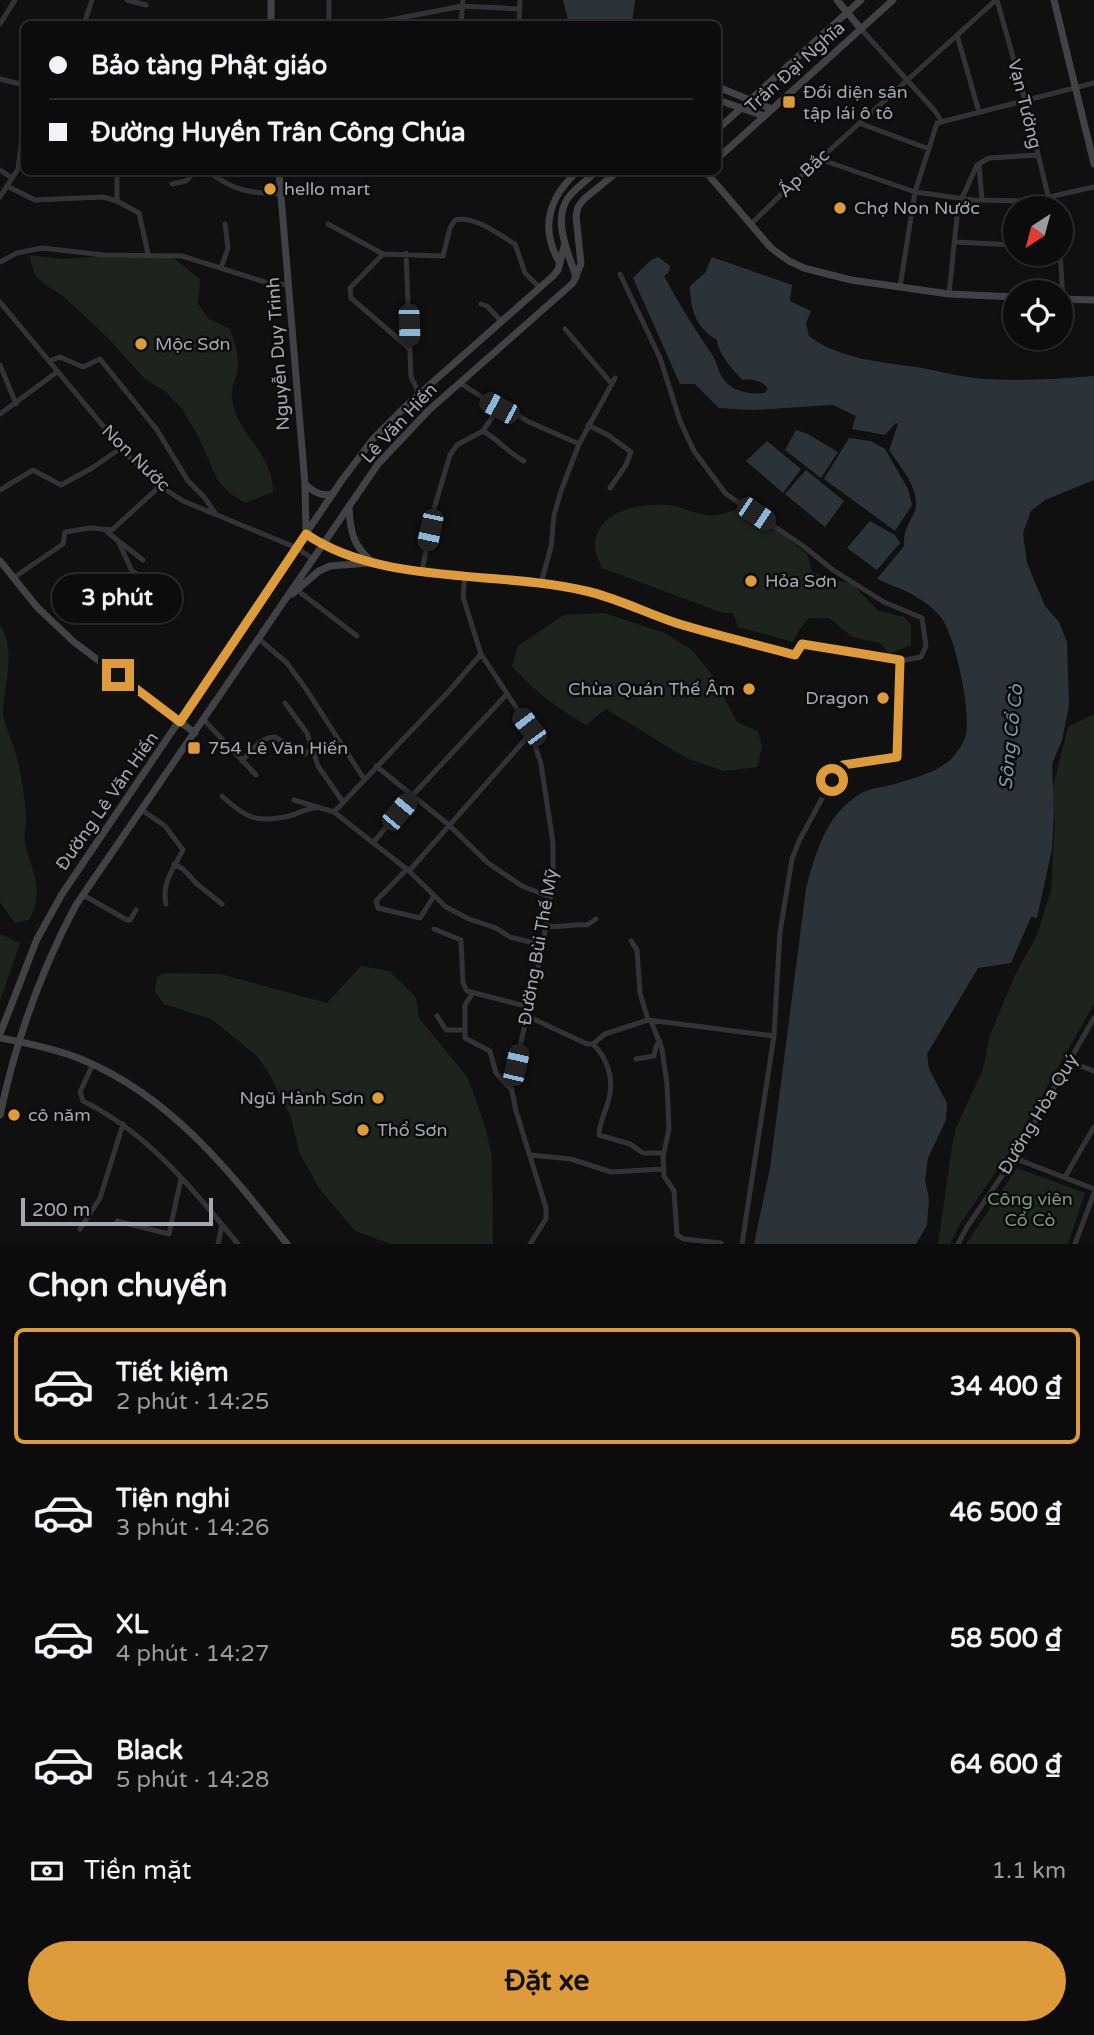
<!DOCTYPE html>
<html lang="vi">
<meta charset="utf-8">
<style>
:root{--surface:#0c0c0d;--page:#1a1a1b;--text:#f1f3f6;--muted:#9a9b9d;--line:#2c2c2e;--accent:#de9b3c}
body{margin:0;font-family:"Varela Round",sans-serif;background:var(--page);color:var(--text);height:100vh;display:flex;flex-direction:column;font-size:26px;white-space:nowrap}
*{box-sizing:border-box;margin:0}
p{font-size:23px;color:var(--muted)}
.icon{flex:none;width:38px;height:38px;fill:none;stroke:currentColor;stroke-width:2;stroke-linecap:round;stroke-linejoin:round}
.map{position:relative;height:1244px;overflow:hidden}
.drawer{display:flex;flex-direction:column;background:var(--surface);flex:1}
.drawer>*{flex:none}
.top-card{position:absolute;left:21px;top:21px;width:700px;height:154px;border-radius:10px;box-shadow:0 2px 5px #0004,0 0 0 2px var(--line);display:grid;align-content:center;height:154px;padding:0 28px;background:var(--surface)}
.needle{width:46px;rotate:216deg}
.controls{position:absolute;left:1003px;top:196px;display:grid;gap:14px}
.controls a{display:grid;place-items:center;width:70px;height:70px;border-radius:50%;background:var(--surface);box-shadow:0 2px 5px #0004,0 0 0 2px var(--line);font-size:35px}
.scale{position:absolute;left:21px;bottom:18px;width:192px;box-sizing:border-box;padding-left:7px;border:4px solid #a3a8b1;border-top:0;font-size:19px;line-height:24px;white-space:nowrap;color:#a3a8b1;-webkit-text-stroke:5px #0b0b0c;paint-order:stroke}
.end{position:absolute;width:32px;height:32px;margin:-16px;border:9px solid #de9b3c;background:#111;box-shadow:0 0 0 4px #111}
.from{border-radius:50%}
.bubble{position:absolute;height:49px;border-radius:24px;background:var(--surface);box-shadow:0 2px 5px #0004,0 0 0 2px var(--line);font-size:23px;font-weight:700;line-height:49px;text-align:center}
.car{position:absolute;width:21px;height:42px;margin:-21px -10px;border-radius:9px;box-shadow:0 0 5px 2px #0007;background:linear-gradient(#222 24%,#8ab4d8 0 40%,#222 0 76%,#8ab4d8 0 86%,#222 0)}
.top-card b{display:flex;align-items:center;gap:24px;height:66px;font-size:26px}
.top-card b+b{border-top:2px solid var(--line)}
.top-card i{width:18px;height:18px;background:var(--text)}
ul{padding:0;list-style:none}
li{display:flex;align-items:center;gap:21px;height:116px;margin:0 14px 10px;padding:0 14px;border:4px solid transparent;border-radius:10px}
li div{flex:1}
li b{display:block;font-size:26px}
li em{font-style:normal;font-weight:700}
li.active{border-color:var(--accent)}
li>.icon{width:63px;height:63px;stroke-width:1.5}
h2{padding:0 28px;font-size:32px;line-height:84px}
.pay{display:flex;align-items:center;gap:18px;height:77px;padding:0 28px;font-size:26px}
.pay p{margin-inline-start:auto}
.action{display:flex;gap:14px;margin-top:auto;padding:14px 28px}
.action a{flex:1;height:80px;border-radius:42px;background:var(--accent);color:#111;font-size:28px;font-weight:700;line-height:80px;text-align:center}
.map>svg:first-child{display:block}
.green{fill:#1d241d}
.water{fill:#2b3338}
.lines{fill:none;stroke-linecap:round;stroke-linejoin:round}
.street{stroke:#323336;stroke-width:5}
.secondary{stroke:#404246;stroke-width:7}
.route{stroke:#de9b3c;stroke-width:9}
.poi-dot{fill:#de9b3c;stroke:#0b0b0c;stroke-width:2.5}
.labels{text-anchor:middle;stroke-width:5;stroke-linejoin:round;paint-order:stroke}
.street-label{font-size:18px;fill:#a3a8b1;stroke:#0b0b0c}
.poi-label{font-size:18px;fill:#a3a8b1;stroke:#0b0b0c;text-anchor:start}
.park-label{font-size:18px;fill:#7c9a7b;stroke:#0b0b0c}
.water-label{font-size:19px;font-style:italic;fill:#7d98a9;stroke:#0b0b0c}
</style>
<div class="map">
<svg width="1094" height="1244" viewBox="0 0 1094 1244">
<rect width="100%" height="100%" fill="#101011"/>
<path class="green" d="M29,255L63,259L123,255L171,256L200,279L198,304L209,319L230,329C234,341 239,354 238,367C237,378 230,387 232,399C237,436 274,453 273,492L245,503L228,492L217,479L199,438L183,410L166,392L145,379L107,337L62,295L43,283L35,275Z
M747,504L755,507L774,528L807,554L812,572L842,582H850L879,611L904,617L911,625V645L889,654L880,643L852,637L829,618H809L799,630L793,642L738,627L733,613H723L602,568C600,562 595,554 595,547C595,511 639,503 667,505C680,506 692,513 705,515C720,517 733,511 747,504Z
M604,613L665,633L693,651L712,675L737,722L758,731L762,747L757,767L724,771L686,758L606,709L586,725C557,708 534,691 512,666L518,646L564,615Z
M0,625C17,651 4,684 3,713C3,720 13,744 16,754C21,774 25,795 26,817C27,825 23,835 25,843C32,873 45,890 29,920L15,923L0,902Z
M1094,714V1004L1011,1150L960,1224L950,1244H938L952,1146L956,1128L983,1069L989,1038L1015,975L1037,935L1051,890L1055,821L1053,787L1068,727Z
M0,934L20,943L0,1001Z
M361,966L389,971L416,997L419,1018L468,1078L485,1126L492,1157L493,1244H391L355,1231L319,1188L299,1152L291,1118L269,1073L256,1055L211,1019L164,1004L155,992L157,977L165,973L220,974L327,1003Z
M1017,1168L1085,1193L1068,1244H966Z"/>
<path class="water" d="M563,0H635L632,24H569Z
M658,257L670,266L669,272L664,276C679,304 695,330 713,356C719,367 718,376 729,385C737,392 754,395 765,393L768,388C762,381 752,378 743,380C733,371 718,353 717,340C696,328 690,309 690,286L705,273L712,257L792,285L790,301L811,311L806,323L809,336C839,359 880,362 916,367C936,370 955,376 975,378C1015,382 1054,379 1094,376V480L1045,500L1031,511L1023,533L1027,563L1045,606L1059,622L1067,642L1069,705L1062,740L1052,764L1054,812L1052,849L1037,918L1031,917L1011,963L978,968L927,1054L929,1069L947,1103L946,1120L928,1158L925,1180L929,1200L927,1225L916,1244H754L770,1168L806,889C815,854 826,814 860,794C869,788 884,787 895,784C914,778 934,773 949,761C955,756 965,742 966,734C971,712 955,633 940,616C922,596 901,589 877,579L904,546C903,524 915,519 916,505C917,485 899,465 889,450L898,424L896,423L885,435L852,429L856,416L833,405L752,410L719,408L695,384H680L633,278L651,260Z
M796,430L808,434L838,452L821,478L785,450Z
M849,438L871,441L885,449L908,489L912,505L895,531L824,479Z
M767,441L801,469L783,493L746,461Z
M806,470L844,501L825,527L785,494Z
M870,521L895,535L900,543L877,570L847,548Z"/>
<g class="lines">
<path class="street" d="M127,0L146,5
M997,0L1025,100L1051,208
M0,24L15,0
M84,24L92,0
M329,24V0
M370,24L462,6L520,9
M461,24L463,0
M519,24L520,0
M861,29L935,111L942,122
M957,35L979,112
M0,79L24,85
M859,123L929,149
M819,159L915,192L973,200L1031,201L1094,187
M979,165L982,200
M0,170L12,178
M209,172C234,191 250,193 281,194
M172,184L186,181L195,172
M7,186L35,200L103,197L117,201L139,213L148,254
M0,197L18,169L24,122
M117,201V172
M328,224L383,254
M751,224L790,186L996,0
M955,242L1015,245
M1060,251L1063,299
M406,253L411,377L419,393
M0,262L17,253L42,248L104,255L182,256L265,282L289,285
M221,268L228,248L225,224
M620,274L660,358L680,421L694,451L726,494L802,545L833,570L884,602L922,618L926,646L921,657L900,661L802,644L795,655
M900,287L915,192L937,123L1094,83
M949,294L958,207L977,165L989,158L1038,155
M0,302L128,456L160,486L183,501L297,548L313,559
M481,304L487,306L501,321
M565,329L612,384
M410,349L351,298L350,288L383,254L443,256L450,228L455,220C474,215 498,234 515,244L525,273L540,288
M49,361L60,357L83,367L100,359L157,430L188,481L204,497L215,513
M0,365L16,404
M460,383L499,408
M0,414L57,372
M588,425L608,435L631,452L626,465L610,488
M483,431C499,440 508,453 524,461
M0,490L33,470L61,485L92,468L121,448
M107,532L143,560
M118,541L132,571L140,576L154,590
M422,571L434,509L450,455L457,445L483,431L501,404L527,421L579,444
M465,575L463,597L481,654L529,727L534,742L541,764L553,843V882L541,954L511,1086L516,1111L546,1208V1219L530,1244
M13,578L63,544L65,532L90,528L112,530L160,486
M541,583L551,547L554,515L561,491L579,444L615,378
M297,590L357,636
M259,639L287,663L306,689L364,779
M285,703L307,733L318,766L343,802
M204,720L256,775
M242,761C251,751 261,737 275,737L304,754L313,749
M376,766L449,825L488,863L522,886L550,897
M222,796C245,817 256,824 289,816C298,814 306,808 316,808
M294,800L334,812L409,871L446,907L469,919L496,928L510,937L542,945
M142,810L165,826L183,850C174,868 161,883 166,904
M334,812L450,690L481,654
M373,843L412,796L507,694
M174,864L183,869L197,884L222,904
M407,869L376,901L378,908L420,918L434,896
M409,871L531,733
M83,895L127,920H130L136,910
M546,926C559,928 571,924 587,925L596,919
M434,929L461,940L463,983L467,991L529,1007
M631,941L637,950L640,993L648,1020
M472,994L465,1005V1038L490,1051L496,1073L511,1089
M437,1016L446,1030H464
M527,1016L587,1044H593L605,1034L648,1020L774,1036
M651,1021L662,1049L667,1084L669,1129L663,1157L664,1176L674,1191L677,1235L684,1239L721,1243
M593,1044C608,1059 615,1081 608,1102C605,1113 599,1124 599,1135L630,1144L643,1153H663
M636,1059L654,1056L656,1046L660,1041
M1069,1062L1094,1071
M93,1064L80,1092L83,1101C148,1133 193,1189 238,1244
M530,1155L571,1159L611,1172L663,1169
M1014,1158L1094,1189
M1065,1177L1094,1127
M117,1221L169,1234L181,1179
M80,1229L100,1198L123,1124
M218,1244L222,1225
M742,1244L774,1036L780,932L792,859L799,841L832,780L843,766L864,760L897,757L900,661
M958,1244L967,1227L1014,1158L1094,1018
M1075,1244L1094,1193"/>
<path class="secondary" d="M837,0L861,29
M1054,0L1094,164
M271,24V0
M718,87L772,109
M718,100L764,116
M718,129L861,0
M718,158L893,0
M279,172L305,484L306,534
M706,172L771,248L789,261L804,268L851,280L949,294L1015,297
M560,263C539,229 549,197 577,172
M576,277C569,254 552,221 568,198C575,188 587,180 596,172
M1060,299L1094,300
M305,484C313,492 322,497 333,494
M349,506C350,529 352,544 370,560
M306,534C384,588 497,570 586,591C617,598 646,613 677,622C715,635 755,644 795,655
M0,561L37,607L74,642L195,733
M292,594L319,571L330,566L369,563
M0,1034L37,939L62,894L342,480L373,439L408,404L553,276L558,270L565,243
M0,1038C27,1043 57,1049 83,1060C170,1096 230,1171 287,1244
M0,1115C16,1040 40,972 76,905L378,464L429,410L573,283L581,264L576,216L578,207L584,199L617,172"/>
</g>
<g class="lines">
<path class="route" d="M118,675L180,722L306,534C382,586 498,570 586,591C617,598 646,613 676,623C715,635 755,644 795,655L802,644L900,660L897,757L843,765L832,780"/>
</g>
<g class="poi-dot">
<rect x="782" y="95" width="14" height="14" rx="3.5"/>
<circle cx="270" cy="189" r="7"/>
<circle cx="840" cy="208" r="7"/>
<circle cx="141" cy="344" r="7"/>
<circle cx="751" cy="581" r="7"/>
<circle cx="749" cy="689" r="7"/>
<circle cx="883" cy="698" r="7"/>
<rect x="187" y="741" width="14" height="14" rx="3.5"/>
<circle cx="378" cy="1098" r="7"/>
<circle cx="14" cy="1115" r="7"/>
<circle cx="363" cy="1130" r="7"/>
</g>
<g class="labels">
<g class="street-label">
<text transform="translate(795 67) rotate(-42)" y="6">Trần Đại Nghĩa</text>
<text transform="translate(1025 104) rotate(76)" y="6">Vạn Tường</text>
<text transform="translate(804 173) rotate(-43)" y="6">Ấp Bắc</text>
<text transform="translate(278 354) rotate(-94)" y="6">Nguyễn Duy Trinh</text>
<text transform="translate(399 423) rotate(-47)" y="6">Lê Văn Hiến</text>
<text transform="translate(136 458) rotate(44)" y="6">Non Nước</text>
<text transform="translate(107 801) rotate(-55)" y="6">Đường Lê Văn Hiến</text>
<text transform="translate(538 947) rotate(-80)" y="6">Đường Bùi Thế Mỹ</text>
<text transform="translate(1038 1114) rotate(-59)" y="6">Đường Hòa Quý</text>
</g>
<g class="poi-label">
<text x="803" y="98">Đối diện sân<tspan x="803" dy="21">tập lái ô tô</tspan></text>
<text x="284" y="195">hello mart</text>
<text x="854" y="214">Chợ Non Nước</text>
<text x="155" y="350">Mộc Sơn</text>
<text x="765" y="587">Hỏa Sơn</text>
<text x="735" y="695" text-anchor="end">Chùa Quán Thế Âm</text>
<text x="869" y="704" text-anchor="end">Dragon</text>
<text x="208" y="754">754 Lê Văn Hiến</text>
<text x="364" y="1104" text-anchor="end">Ngũ Hành Sơn</text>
<text x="28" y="1121">cô năm</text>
<text x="377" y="1136">Thổ Sơn</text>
</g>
<g class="park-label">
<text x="1030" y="1205">Công viên<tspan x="1030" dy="21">Cổ Cò</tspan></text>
</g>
<g class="water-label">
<text transform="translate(1010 737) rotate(-84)" y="7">Sông Cổ Cò</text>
</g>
</g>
</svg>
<div class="controls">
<a><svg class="needle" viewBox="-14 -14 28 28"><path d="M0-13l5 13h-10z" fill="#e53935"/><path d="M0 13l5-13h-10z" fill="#9a9b9d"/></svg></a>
<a><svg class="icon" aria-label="locate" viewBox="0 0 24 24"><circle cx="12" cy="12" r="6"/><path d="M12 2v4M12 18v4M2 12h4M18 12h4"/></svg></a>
</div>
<div class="scale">200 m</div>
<i class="end from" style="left:832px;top:780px"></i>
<i class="end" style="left:118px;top:675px"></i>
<div class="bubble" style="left:52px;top:574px;width:130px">3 phút</div>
<i class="car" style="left:409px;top:325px;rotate:178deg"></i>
<i class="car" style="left:499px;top:408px;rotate:298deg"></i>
<i class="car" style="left:756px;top:514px;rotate:124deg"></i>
<i class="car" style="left:430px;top:530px;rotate:192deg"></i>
<i class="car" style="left:529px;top:727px;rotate:323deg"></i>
<i class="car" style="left:399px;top:812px;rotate:40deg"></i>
<i class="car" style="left:516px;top:1065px;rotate:13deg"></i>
<div class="top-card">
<b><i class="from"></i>Bảo tàng Phật giáo</b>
<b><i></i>Đường Huyền Trân Công Chúa</b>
</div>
</div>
<section class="drawer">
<h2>Chọn chuyến</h2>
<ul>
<li class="active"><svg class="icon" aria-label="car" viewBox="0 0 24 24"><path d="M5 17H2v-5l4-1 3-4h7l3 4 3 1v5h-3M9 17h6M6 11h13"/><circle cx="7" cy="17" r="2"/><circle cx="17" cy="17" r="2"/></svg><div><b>Tiết kiệm</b><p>2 phút · 14:25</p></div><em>34 400 ₫</em></li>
<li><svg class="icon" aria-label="car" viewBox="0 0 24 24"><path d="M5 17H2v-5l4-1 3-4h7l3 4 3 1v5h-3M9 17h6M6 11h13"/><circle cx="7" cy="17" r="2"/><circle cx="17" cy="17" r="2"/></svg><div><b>Tiện nghi</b><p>3 phút · 14:26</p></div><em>46 500 ₫</em></li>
<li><svg class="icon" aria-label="car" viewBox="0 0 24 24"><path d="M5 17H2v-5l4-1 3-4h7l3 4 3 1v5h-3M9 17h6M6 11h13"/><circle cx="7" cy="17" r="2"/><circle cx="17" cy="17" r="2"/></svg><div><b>XL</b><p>4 phút · 14:27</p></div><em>58 500 ₫</em></li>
<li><svg class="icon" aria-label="car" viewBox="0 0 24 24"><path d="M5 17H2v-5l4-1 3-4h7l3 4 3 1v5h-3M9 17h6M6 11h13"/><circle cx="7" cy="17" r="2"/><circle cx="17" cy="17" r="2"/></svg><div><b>Black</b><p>5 phút · 14:28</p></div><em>64 600 ₫</em></li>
</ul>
<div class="pay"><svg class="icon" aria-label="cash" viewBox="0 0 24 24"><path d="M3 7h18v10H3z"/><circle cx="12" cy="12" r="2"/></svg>Tiền mặt<p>1.1 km</p></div>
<div class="action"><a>Đặt xe</a></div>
</section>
